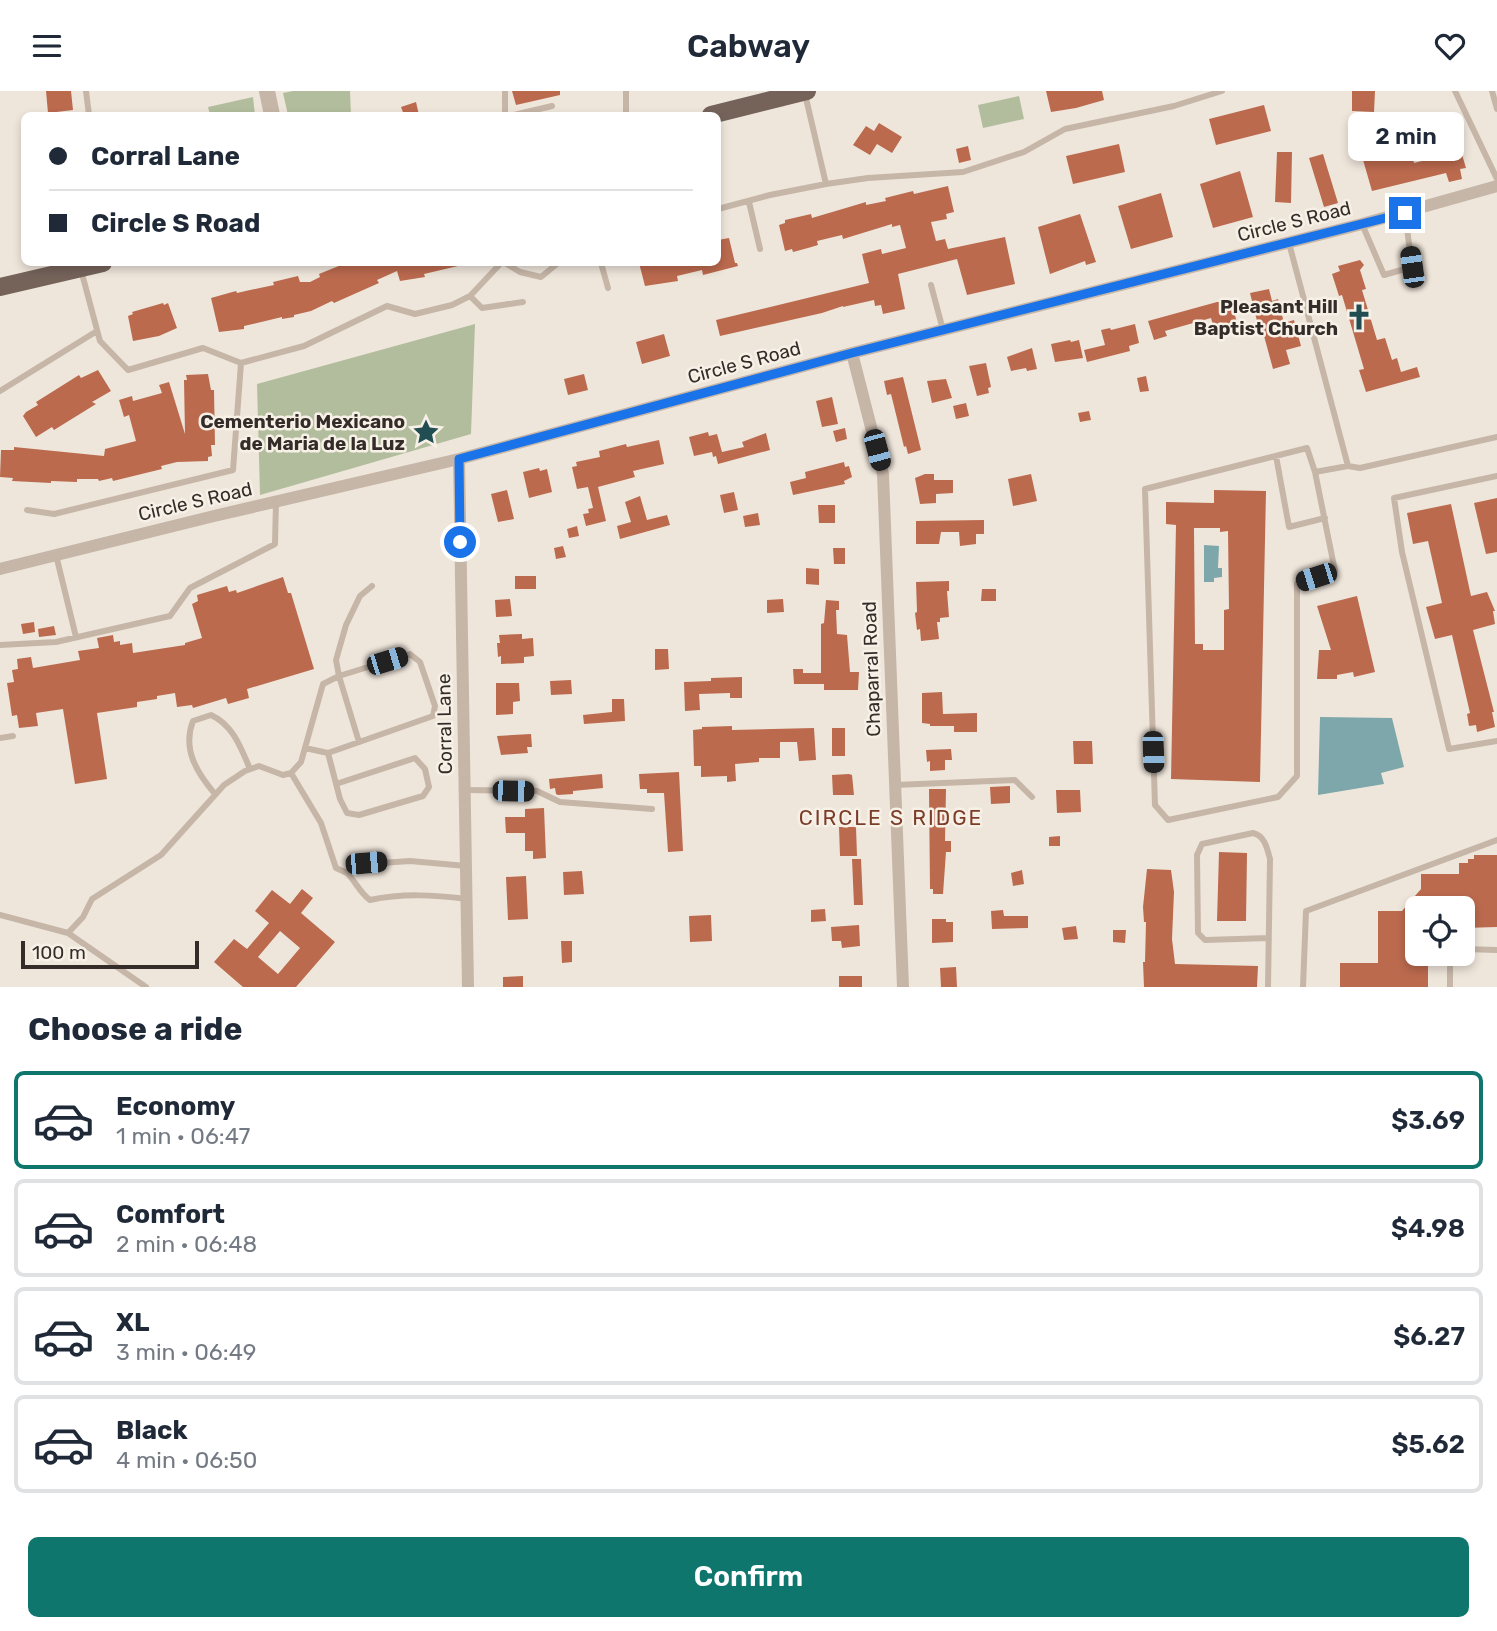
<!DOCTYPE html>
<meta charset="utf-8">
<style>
:root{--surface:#fff;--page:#f6f6f7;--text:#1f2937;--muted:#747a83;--line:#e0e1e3;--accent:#0f766e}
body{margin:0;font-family:Rubik,sans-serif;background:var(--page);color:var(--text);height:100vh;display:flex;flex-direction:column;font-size:26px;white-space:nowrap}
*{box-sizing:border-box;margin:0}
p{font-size:23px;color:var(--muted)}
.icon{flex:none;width:38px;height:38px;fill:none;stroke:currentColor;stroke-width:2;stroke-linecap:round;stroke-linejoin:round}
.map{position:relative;height:896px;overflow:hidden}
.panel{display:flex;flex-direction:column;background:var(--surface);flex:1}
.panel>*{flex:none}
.guide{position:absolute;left:21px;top:21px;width:700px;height:154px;border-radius:10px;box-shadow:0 4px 10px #0003;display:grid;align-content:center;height:154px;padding:0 28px;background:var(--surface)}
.fabs{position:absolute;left:1405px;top:805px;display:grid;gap:14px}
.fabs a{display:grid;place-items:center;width:70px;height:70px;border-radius:10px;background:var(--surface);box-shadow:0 4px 10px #0003;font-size:35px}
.scale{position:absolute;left:21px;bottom:18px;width:178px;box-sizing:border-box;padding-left:7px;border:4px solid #342c28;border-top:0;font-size:19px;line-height:24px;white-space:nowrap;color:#342c28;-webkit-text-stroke:5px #f7f0e7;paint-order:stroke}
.end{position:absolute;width:32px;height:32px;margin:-16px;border:9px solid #1a73e8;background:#fff;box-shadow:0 0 0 4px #fff}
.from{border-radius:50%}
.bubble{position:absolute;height:49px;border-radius:10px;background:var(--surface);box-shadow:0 4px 10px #0003;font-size:23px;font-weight:600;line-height:49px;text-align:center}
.car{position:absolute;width:21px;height:42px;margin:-21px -10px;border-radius:9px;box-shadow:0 0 5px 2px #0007;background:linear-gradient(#222 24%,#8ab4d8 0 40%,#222 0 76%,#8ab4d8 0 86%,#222 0)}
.guide b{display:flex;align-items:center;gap:24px;height:66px;font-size:26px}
.guide b+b{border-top:2px solid var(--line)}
.guide i{width:18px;height:18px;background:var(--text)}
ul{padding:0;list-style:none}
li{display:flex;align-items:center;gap:21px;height:98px;margin:0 14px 10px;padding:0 14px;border:4px solid var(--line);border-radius:10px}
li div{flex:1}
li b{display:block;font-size:26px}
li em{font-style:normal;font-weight:600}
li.selected{border-color:var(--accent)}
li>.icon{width:63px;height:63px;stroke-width:1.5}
h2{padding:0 28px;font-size:32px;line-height:84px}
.action{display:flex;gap:14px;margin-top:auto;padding:14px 28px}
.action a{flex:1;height:80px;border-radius:10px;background:var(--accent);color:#fff;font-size:28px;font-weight:600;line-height:80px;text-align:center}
header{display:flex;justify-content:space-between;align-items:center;height:91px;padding:0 28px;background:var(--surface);font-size:32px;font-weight:600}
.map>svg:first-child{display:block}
.green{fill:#b2bd9d}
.water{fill:#7da7aa}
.building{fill:#bb6a4e;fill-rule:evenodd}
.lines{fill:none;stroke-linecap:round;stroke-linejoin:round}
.service{stroke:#c6b6a8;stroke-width:6}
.minor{stroke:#c6b6a8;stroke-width:12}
.tertiary{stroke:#c6b6a8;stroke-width:16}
.primary{stroke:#75635a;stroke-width:18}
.route{stroke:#1a73e8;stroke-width:9}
.labels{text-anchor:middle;stroke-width:5;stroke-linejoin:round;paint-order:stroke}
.street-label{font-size:19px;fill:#342c28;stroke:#f7f0e7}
.poi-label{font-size:19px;font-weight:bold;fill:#342c28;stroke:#f7f0e7;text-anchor:end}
.neighbourhood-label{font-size:21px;letter-spacing:2px;fill:#7c3d28;stroke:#f7f0e7}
</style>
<header><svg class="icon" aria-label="menu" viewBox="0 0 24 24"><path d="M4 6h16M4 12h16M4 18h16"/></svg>Cabway<svg class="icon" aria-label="heart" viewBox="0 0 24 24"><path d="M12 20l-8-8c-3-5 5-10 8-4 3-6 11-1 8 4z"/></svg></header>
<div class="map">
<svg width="1497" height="896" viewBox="0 0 1497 896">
<rect width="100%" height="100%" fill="#efe6db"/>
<path class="green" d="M293,0H350L351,24H288L283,2Z
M1019,5L1024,28L983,37L978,14Z
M253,6L255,24H210L208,16Z
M475,233L471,343L260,404L257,293Z"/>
<path class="water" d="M1204,454L1219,455L1218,477H1222V486L1214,487V491H1204Z
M1320,626L1392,627L1404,676L1381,682L1384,693L1318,704Z"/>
<path class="building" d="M46,0H71L73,19L48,22Z
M512,0H560V4L516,14Z
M1046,0H1102L1104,9L1076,17L1051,21Z
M1352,0H1375L1374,21L1352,20Z
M416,11L419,24H404L401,16Z
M1264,14L1271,40L1216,54L1209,28Z
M879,32L902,46L892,62L877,53L870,64L853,54L866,35L874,40Z
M1407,44L1414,72L1461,60L1466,77L1460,78L1462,88L1449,91L1446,82L1372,100L1359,55Z
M1119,53L1125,81L1073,93L1066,65Z
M968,55L971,69L959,72L956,58Z
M1277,61H1292L1291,112L1275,111Z
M1323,63L1338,112L1324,116L1309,67Z
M1240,80L1253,126L1213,137L1200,93Z
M948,95L954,121L946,123L947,128L931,131L936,150L945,148L948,158L1005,146L1015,193L967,204L957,168L898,183L905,218L883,223L881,214L875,215L874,209L843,216V215L822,222L720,245L716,229L869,192L862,163L881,158L882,163L906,157L900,134L892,136V133L843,148L842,144L817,150L818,154L808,157L793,161L792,158L785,160L779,134L785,132V129L811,123L812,127L866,111V114L886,110L885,107L913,100L914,103Z
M1161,102L1173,146L1131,158L1118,115Z
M1080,123L1096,171L1086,174L1085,170L1050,183L1038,136Z
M729,147L735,172H737L738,175L703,184L702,179L677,185L678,190L645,195L639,172H718V149Z
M1360,169L1364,174L1360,179L1366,198L1362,199L1377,249L1385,247L1392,269L1397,267L1401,281L1417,276L1420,286L1366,301L1359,279L1364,278L1342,204L1339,205L1332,183L1340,180L1338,175Z
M346,172H457L458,175L424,183L425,186L400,190L397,180L377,189L379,192L334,212L332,210L311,220L294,224V226L282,228V226L244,235V238L219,241L211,207L236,200L237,202L250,199L274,194L273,191L298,185L300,191H310L320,186L319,183Z
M1269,198L1272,210L1278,208L1284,232L1294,229L1301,255L1286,259L1290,273L1273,278L1264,245L1261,246L1250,202Z
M1217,211H1225L1226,216L1232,214L1238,235L1215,241L1211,227L1165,240L1167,245L1154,249L1148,230Z
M163,212L164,214L168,212L177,237L159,245L133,250L128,225L133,223L132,221Z
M1135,233L1139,252L1129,255L1130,260L1087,271L1084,259L1105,254L1101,239L1110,237L1111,239Z
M664,243L670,265L642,273L636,251Z
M1070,249L1071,251L1079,249L1083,267L1055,271L1051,253Z
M1032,257L1037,278L1027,280L1026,277L1011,280L1007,266Z
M986,272L991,296L988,297L989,302L977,305L969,275Z
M98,279L111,300L92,311L96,313L54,339L52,336L36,346L23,325L26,321L38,314L36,311L79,284L81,287Z
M208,283L211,299H214L215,354H211L212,365L208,366V370L177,371L161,375L162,378L113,390L112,387L99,390L98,388H77V391L51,390V392L12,390L13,387L0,386L1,359H14V356L104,365L105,358L136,350L129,324L124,326L119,309L132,305L133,310L162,302L159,294L169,291L185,343L184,289H187L186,284Z
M584,283L588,299L568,304L564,288Z
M1146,285L1149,300L1140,301L1137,287Z
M903,286L921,359L908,363L906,355L904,356L891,303L887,304L884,290Z
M946,288L952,307L932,312L927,290Z
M832,306L838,333L822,336L816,310Z
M966,312L969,325L956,328L953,315Z
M1089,320L1091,329L1080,331L1078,322Z
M845,337L847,348L836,351L833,340Z
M708,341L709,345L717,343L722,361L744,356L742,351L766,342L770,359L718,373L716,365L713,366L712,361L694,365L689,346Z
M659,349L664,373L633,380L635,386L598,396L606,430L586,435L583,423L589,422L588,418L593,417L588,396L577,398L572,376L577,375L576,371L600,366L599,360L626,353L627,356Z
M844,371L845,376L849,375L852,386L844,390L845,393L793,404L790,391L806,387L805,381Z
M539,377L540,380L547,378L552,401L529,407L523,381Z
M925,383H934V389H953V402L936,403V412L920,413L915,387Z
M1031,383L1037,410L1013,415L1008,388Z
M507,399L514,428L498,431L491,403Z
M1214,399L1266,400L1260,691L1171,688L1176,434L1166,433V411L1214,412ZM1194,437H1220V441L1228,440L1229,518L1224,519V559H1203V553H1195Z
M734,401L738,419L724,422L720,404Z
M640,405L647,429L667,424L670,434L620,448L617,435L631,431L625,411Z
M1497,407V461L1486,463L1474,412Z
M1451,413L1471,505L1487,501L1495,520H1493L1495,533L1473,539L1494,621H1492L1495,636L1477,641L1476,634L1469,635L1467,623L1470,622L1452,544L1435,548L1426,516L1442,512L1428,450L1413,453L1407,422Z
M818,414H835V432H819Z
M758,422L760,434L745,436L743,425Z
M984,429V443H976V453L960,455L959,441H941L939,453H916V430Z
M577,435L579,445L569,447L567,438Z
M563,455L566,466L556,468L554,457Z
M833,457H845V473H834Z
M806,477L819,478V494L806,493Z
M515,485H536V498H515Z
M283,486L288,502H291L314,578L247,598L249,607L228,613L226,607L193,617L192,614L177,616L175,602L157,605V608L137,611V616L97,622L107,688L75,693L63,618L36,622L38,635L19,637L17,624L12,625L7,592L14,591L12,579L18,578L17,568L31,566L33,577L80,569L78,560L99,557L97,547L113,544L114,551L120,550V554L132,552L133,562L185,554V552L202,547L192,513L198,510L197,504L227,495L229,501L236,499L237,502Z
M949,490V500H947L949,526L940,527V531H937L939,548L921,550L920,538L917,539L915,522L917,521L916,491Z
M982,498H996V510H981Z
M1357,505L1375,581L1354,586L1353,581L1337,584V588H1317L1319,559H1331L1317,515Z
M510,508L512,525L496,526L495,509Z
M783,508L784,521L767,522V509Z
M826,509L839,510V519H836L837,543L847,544L850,581H859L858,599H824V593H794L793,578H803V582H821V533L824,532Z
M34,531L35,541L23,543L21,533Z
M54,535L56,544L39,546L38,538Z
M522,543V548L533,547L534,565L524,566V572L501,573V565L498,566L497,552H500L499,544Z
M655,558H668L669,578L655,579Z
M742,586V607H730V602L699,603L700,619L685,620L684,591L711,590V587Z
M571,589L572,603L551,604L550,590Z
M496,592H519L520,610L513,611V623L496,624Z
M942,601L943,623L977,622V641H954V635H930V633L922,632V602Z
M612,608H624L625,630L584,633L583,624L612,621Z
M732,635V639L814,637L816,669L799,670L797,651H780V667H759V671L735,673L736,690L727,691V685L701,686V675H694L693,639L702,638V636Z
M832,637H845V665H832Z
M531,643L532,656H527L528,662L501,664L497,645Z
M1073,650H1092L1093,673H1074Z
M951,658L952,669H945V679L930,680V670L927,671L926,659Z
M679,681L683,760L668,761L664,702H647V698H640L639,683Z
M602,683L603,697L573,700V703L558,704L556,703L555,697L550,698L549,688Z
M849,683L852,684L854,704H833L832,684Z
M1010,695V712L991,713L990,696Z
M929,698H946L945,750H951V761H946L943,803H933V798H930Z
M1056,699H1080L1081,721L1057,722Z
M544,717L546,767L533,768V760H525V742H506L505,726H525V718Z
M839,736H856L857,765H840Z
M1060,745V755H1049V746Z
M1219,761L1247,762L1246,830H1217Z
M1474,764H1497V836L1463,837V817H1418V863H1428V896H1340V872H1378V820H1402L1421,798V783H1459V772H1468V768H1474Z
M852,768H861L863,814H854Z
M1147,778L1171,779L1174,801L1172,848L1175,873L1258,875L1257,896H1144L1143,871H1145L1146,831H1144L1143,816Z
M1022,779L1024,793L1013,795L1011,782Z
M582,780L584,803L564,804L563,781Z
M526,785L528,828L508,829L506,786Z
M302,798L313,807L301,822L335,851L296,896H243L214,871L234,848L247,858L269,832L255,820L272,799L290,813ZM280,840L300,857L278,883L258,866Z
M825,818L826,830L811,831V819Z
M1003,819L1004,825H1028V837L992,838L991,820Z
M711,824L712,850L690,851L689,825Z
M932,828H946V831H953V851L932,852Z
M859,834L860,855L842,857L841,850H832L831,836Z
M1076,835L1078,848L1064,849L1062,837Z
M1113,839H1126L1125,852L1113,851Z
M561,850H572V871L562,872Z
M956,876L957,896H941L940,877Z
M523,885V896H503V886Z
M839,885H862V896H839Z"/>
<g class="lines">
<path class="service" d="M86,0L89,24
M626,0V24
M1455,0L1497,88
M1492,0L1497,18
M805,3L826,93
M505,24V0
M514,24L552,15
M749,111L760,158
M718,118L770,104L826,93L868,87L963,81L1024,61L1065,38L1174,15L1222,0
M1362,133L1384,184L1412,176L1405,122
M1289,152L1348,375
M505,172L520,181L541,186L558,172
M601,172L608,197
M81,179L100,250L128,279L203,257L241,272L304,255L387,215L415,223L452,214L470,205L501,172
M931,194L943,239
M470,205L482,217L523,211
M0,300L97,240
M1276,365L1289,436L1325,427
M1315,381L1335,480L1297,492V685L1278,706L1168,729L1155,714L1145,398L1307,357L1315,381L1348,375L1360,377L1497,346
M1497,385L1394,407L1402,461L1449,658L1497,650
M27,419L54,423L233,379L241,272
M56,464L76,546
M0,554L56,551L170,525L190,497L275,453L276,410
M0,647L13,645
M305,657L328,662L433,625L435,615L420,571L410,563L339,585L359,651
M328,662L340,708L347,722L359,724L423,705L429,696L425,678L415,667L336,693
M291,682L321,732L336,777L347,782L352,774L410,770L466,775
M895,694L1015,689L1032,706
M465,699L537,700L560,711L652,718
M215,703C197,682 182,658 193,630L211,624C233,634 241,657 250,678
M347,782C356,791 360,802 370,809C403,802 434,804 467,808
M0,824L68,842L83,826L92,808L161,764L224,694L245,680L259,675L283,684L291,682L301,671L323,593L339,585L336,569L346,534L360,505L372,495
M68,842L146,896
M1463,858L1497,859
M1268,896L1270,768C1267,757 1265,745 1253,742L1202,753L1197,764L1198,842L1205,849L1269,847
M1303,896L1306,820L1497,749
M1450,896V863"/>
<path class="minor" d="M852,262L883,383L903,896
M459,368L468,896
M0,478L214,425L459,368L852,262L1362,133L1497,95"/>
<path class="tertiary" d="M267,0L272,24"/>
<path class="primary" d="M711,24L807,0
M0,196L103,172"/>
</g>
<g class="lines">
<path class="route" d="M460,451L459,368L852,262L1405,122"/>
</g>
<defs>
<g id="church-bare" transform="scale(2.1)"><path d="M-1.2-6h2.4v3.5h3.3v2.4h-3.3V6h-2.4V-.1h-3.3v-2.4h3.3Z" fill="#214e52" stroke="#f7f0e7" stroke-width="2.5" paint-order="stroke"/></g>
<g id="sight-bare" transform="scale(2.1)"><path d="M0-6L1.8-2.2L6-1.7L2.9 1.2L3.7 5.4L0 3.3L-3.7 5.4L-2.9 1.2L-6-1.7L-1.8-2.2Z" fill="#214e52" stroke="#f7f0e7" stroke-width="2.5" paint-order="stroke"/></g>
</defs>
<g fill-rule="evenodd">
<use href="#church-bare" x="1359" y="226"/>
<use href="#sight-bare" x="426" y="341"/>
</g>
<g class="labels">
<g class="street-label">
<text transform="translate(1294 130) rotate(-14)" y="7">Circle S Road</text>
<text transform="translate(744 271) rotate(-15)" y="7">Circle S Road</text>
<text transform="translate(195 410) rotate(-13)" y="7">Circle S Road</text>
<text transform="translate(871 578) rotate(-92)" y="7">Chaparral Road</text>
<text transform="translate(444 633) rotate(-91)" y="7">Corral Lane</text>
</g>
<g class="poi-label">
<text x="1338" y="222">Pleasant Hill<tspan x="1338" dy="22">Baptist Church</tspan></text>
<text x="405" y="337">Cementerio Mexicano<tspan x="405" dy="22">de Maria de la Luz</tspan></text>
</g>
<g class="neighbourhood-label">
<text x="891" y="734">CIRCLE S RIDGE</text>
</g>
</g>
</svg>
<div class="fabs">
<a><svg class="icon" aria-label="locate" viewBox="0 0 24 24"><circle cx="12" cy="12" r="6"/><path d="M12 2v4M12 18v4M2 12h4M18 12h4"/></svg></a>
</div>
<div class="scale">100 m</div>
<i class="end from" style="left:460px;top:451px"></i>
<i class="end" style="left:1405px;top:122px"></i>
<div class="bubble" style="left:1348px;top:21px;width:116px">2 min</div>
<i class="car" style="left:1412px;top:176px;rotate:352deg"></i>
<i class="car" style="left:877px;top:359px;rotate:165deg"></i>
<i class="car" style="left:1316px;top:486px;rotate:252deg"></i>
<i class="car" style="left:387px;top:570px;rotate:73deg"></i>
<i class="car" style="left:1153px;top:661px;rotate:178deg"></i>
<i class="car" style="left:513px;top:700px;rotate:91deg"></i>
<i class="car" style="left:366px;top:772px;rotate:85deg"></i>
<div class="guide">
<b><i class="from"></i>Corral Lane</b>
<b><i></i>Circle S Road</b>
</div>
</div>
<section class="panel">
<h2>Choose a ride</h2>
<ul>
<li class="selected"><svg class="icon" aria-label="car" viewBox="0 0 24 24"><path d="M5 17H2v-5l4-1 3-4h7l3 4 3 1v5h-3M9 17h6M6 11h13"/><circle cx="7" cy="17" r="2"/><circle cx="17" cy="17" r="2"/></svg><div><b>Economy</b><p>1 min · 06:47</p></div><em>$3.69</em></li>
<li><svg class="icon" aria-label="car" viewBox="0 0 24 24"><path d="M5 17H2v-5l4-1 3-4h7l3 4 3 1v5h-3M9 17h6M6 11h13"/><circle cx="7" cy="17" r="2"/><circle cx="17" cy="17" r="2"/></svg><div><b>Comfort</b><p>2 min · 06:48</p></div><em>$4.98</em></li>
<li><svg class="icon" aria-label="car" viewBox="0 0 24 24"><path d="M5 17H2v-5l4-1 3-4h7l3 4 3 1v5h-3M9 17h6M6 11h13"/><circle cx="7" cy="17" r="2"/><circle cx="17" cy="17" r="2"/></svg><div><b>XL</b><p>3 min · 06:49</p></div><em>$6.27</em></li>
<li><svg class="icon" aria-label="car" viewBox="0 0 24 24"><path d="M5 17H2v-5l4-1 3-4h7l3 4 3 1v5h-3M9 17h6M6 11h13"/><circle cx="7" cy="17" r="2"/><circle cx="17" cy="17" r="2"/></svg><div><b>Black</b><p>4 min · 06:50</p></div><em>$5.62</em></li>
</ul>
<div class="action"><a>Confirm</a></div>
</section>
